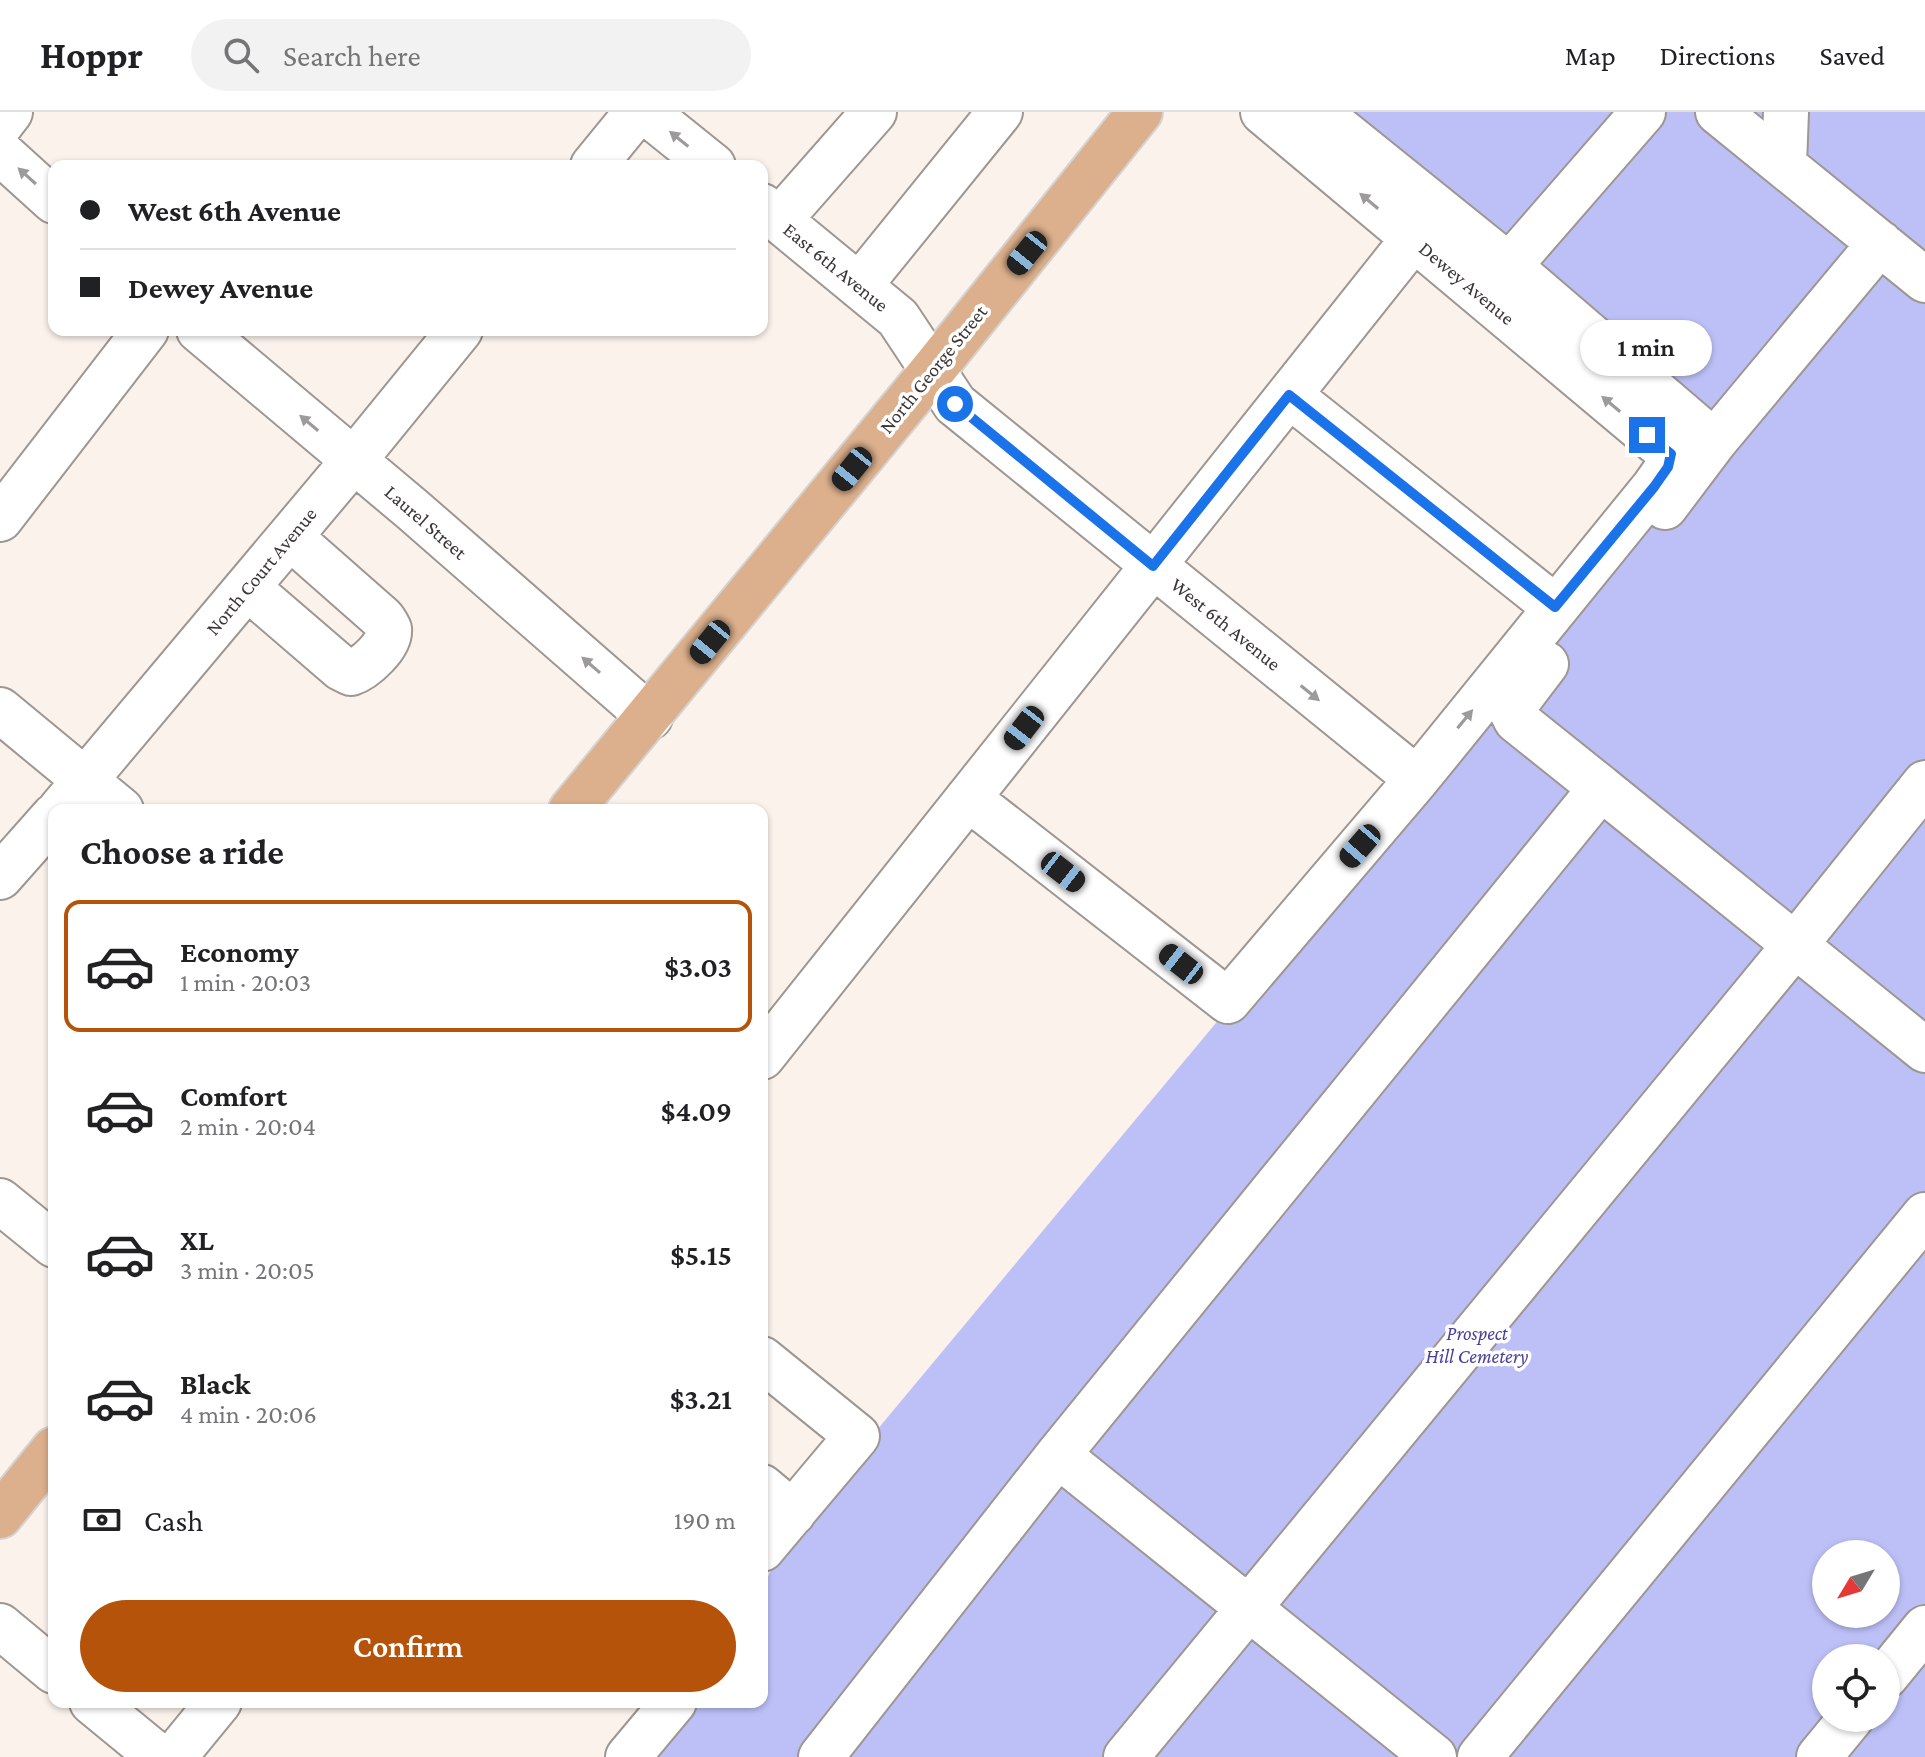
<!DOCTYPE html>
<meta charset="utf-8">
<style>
:root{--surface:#fff;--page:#f2f2f2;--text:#202124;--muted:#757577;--line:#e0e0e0;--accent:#b45309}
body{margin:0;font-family:"Crimson Pro",serif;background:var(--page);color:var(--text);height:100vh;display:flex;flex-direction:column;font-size:30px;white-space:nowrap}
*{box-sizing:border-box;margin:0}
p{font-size:26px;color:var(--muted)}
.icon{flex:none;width:44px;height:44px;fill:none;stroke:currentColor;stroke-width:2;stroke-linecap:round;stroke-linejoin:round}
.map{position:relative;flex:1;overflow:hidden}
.side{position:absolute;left:48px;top:692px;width:720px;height:904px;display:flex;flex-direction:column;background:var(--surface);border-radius:16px;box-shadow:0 2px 6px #0004}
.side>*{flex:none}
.top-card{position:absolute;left:48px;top:48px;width:720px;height:176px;border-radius:16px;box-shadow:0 2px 6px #0004;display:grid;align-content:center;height:176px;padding:0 32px;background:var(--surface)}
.needle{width:52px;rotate:232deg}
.tools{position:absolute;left:1812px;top:1428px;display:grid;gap:16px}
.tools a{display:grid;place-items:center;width:88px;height:88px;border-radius:50%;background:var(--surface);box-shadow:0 2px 6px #0004;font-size:40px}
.end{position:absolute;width:36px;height:36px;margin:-18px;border:10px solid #1a73e8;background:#fff;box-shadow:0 0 0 4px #fff}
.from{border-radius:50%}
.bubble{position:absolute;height:56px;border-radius:28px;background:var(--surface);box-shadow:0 2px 6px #0004;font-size:26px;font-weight:600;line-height:56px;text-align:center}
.car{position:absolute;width:24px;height:48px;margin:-24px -12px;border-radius:10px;box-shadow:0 0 6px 2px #0007;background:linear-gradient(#222 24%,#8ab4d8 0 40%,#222 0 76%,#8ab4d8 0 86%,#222 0)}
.top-card b{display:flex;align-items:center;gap:28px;height:76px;font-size:30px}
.top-card b+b{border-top:2px solid var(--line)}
.top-card i{width:20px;height:20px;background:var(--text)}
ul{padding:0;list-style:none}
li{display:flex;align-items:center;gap:24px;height:132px;margin:0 16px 12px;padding:0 16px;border:4px solid transparent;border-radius:16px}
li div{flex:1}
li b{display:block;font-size:30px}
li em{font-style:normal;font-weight:600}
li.current{border-color:var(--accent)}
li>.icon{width:72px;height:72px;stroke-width:1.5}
h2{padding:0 32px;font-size:36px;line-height:96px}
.pay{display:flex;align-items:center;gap:20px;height:88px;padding:0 32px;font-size:30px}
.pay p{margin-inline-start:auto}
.action{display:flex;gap:16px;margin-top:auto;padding:16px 32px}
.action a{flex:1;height:92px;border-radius:48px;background:var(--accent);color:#fff;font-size:32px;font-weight:600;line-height:92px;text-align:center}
header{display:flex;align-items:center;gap:48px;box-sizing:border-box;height:112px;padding:0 40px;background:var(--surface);border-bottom:2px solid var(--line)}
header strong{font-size:38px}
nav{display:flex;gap:44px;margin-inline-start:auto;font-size:28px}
.search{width:560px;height:72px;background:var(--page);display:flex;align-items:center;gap:20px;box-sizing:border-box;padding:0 28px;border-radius:44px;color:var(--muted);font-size:30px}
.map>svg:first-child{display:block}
.green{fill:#bdc0f7;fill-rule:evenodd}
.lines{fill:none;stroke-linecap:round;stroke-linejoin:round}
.minor-casing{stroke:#9e9691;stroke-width:48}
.major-casing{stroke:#d4d3d2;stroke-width:48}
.minor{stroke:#fff;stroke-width:44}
.major{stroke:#dcb08c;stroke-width:44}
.oneway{fill:#9c9a9a}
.route{stroke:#1a73e8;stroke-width:10}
.labels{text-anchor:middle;stroke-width:7;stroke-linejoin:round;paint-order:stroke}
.street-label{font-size:20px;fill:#3a3634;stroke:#fff}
.park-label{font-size:20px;font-style:italic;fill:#48419e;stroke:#fff}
</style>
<header>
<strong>Hoppr</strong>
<div class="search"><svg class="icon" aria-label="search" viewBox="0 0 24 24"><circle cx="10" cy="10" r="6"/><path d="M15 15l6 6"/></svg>Search here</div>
<nav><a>Map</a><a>Directions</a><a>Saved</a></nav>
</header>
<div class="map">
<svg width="1925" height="1645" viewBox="0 0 1925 1645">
<rect width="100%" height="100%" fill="#fbf2ec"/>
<path class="green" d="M1346,0H1925V1645H642L689,1590H762V1474L802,1408L1694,337ZM1826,1442H1886V1502H1826ZM1826,1546H1886V1606H1826Z"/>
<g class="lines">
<g class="minor-casing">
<path id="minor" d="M646,0L713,54
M1318,0L1509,154L1714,330
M1718,0L1925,168
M0,13L10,0
M0,40L54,89
M1784,53L1786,0
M593,54L637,0
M762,94L898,206L955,292L1417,667
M779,108L874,0
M1509,154L1643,0
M859,174L1000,0
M199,218L413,398L650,605
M1289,283L1555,495
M1665,395L1714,330L1880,131
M0,407L146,218
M248,476L341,556L351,561C364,557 391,533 389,517C388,515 384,508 382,506L290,425
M1546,552L1511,598L1516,608L1601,676
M0,598L121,698
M968,686L1228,889L1417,667L1654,375L1668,355L1671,342L1263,0
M60,698L354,348L460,218
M0,765L54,704
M762,945L1414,126
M0,1089L54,1133
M762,1247L857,1324L762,1437
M1058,1343L1434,1645
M762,1375L793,1401
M0,1514L54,1559
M1886,1564L1925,1516
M92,1590L159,1645
M174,1645L219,1590
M628,1645L674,1590
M821,1645L1058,1343L1601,676L1925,938
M1126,1645L1795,833L1925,671
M1480,1645L1925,1103
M1819,1645L1851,1606"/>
</g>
<g class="major-casing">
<path id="major" d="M571,698L933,258L1140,0
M0,1404L54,1337"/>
</g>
<use href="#minor" class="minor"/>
<use href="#major" class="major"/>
</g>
<defs><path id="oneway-solid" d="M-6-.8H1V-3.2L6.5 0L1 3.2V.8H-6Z" transform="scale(2)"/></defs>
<g class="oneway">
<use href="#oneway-solid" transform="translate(679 27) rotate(-141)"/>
<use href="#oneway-solid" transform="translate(27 64) rotate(-138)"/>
<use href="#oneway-solid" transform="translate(1369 89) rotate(-140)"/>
<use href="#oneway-solid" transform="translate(1611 292) rotate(-140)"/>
<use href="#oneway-solid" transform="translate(309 311) rotate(-140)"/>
<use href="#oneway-solid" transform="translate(591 553) rotate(-139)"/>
<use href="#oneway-solid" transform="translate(1310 581) rotate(39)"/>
<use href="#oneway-solid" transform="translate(1465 607) rotate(-51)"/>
</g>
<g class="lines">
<path class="route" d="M955,292L1153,454L1289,283L1555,495L1654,375L1668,355L1671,342L1647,323"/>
</g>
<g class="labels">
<g class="street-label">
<text transform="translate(836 155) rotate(39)" y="7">East 6th Avenue</text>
<text transform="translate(1467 171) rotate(40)" y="7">Dewey Avenue</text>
<text transform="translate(933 257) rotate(-51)" y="7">North George Street</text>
<text transform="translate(426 410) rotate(41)" y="7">Laurel Street</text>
<text transform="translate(261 459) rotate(-50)" y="7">North Court Avenue</text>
<text transform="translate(1226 512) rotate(39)" y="7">West 6th Avenue</text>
</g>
<g class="park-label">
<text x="1477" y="1228">Prospect<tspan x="1477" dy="23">Hill Cemetery</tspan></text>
</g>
</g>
</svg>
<div class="tools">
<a><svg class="needle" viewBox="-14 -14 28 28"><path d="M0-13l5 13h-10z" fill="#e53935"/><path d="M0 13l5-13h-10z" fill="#757577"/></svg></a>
<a><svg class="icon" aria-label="locate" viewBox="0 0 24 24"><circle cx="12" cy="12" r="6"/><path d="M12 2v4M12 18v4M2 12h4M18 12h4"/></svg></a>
</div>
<i class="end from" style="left:955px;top:292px"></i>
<i class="end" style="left:1647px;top:323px"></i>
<div class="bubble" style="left:1580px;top:208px;width:132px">1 min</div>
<i class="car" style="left:1027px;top:141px;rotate:219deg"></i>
<i class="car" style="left:852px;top:357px;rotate:219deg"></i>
<i class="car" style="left:710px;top:530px;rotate:219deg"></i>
<i class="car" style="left:1024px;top:616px;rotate:218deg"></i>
<i class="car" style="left:1360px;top:734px;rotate:221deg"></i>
<i class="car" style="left:1063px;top:760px;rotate:128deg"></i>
<i class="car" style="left:1181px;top:852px;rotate:308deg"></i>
<div class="top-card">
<b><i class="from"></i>West 6th Avenue</b>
<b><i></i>Dewey Avenue</b>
</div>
<section class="side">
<h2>Choose a ride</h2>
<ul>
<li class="current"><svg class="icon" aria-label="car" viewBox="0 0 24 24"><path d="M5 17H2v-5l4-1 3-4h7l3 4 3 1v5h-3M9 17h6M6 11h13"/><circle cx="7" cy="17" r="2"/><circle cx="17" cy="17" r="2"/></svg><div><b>Economy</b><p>1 min · 20:03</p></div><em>$3.03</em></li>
<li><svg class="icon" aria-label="car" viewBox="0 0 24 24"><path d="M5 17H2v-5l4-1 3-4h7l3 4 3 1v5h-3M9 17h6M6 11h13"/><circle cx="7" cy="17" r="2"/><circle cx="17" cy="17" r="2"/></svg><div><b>Comfort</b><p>2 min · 20:04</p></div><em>$4.09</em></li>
<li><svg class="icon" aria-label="car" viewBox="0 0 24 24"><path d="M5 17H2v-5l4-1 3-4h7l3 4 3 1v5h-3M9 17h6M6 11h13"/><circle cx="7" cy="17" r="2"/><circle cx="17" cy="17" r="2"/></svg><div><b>XL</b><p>3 min · 20:05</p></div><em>$5.15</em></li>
<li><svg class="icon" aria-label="car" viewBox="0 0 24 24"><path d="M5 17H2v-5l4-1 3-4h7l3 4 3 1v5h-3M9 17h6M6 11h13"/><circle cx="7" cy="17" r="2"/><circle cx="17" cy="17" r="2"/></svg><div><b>Black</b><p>4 min · 20:06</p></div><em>$3.21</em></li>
</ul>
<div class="pay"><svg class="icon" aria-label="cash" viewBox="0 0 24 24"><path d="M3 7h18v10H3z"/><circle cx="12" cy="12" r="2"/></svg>Cash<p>190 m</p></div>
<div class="action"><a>Confirm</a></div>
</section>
</div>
